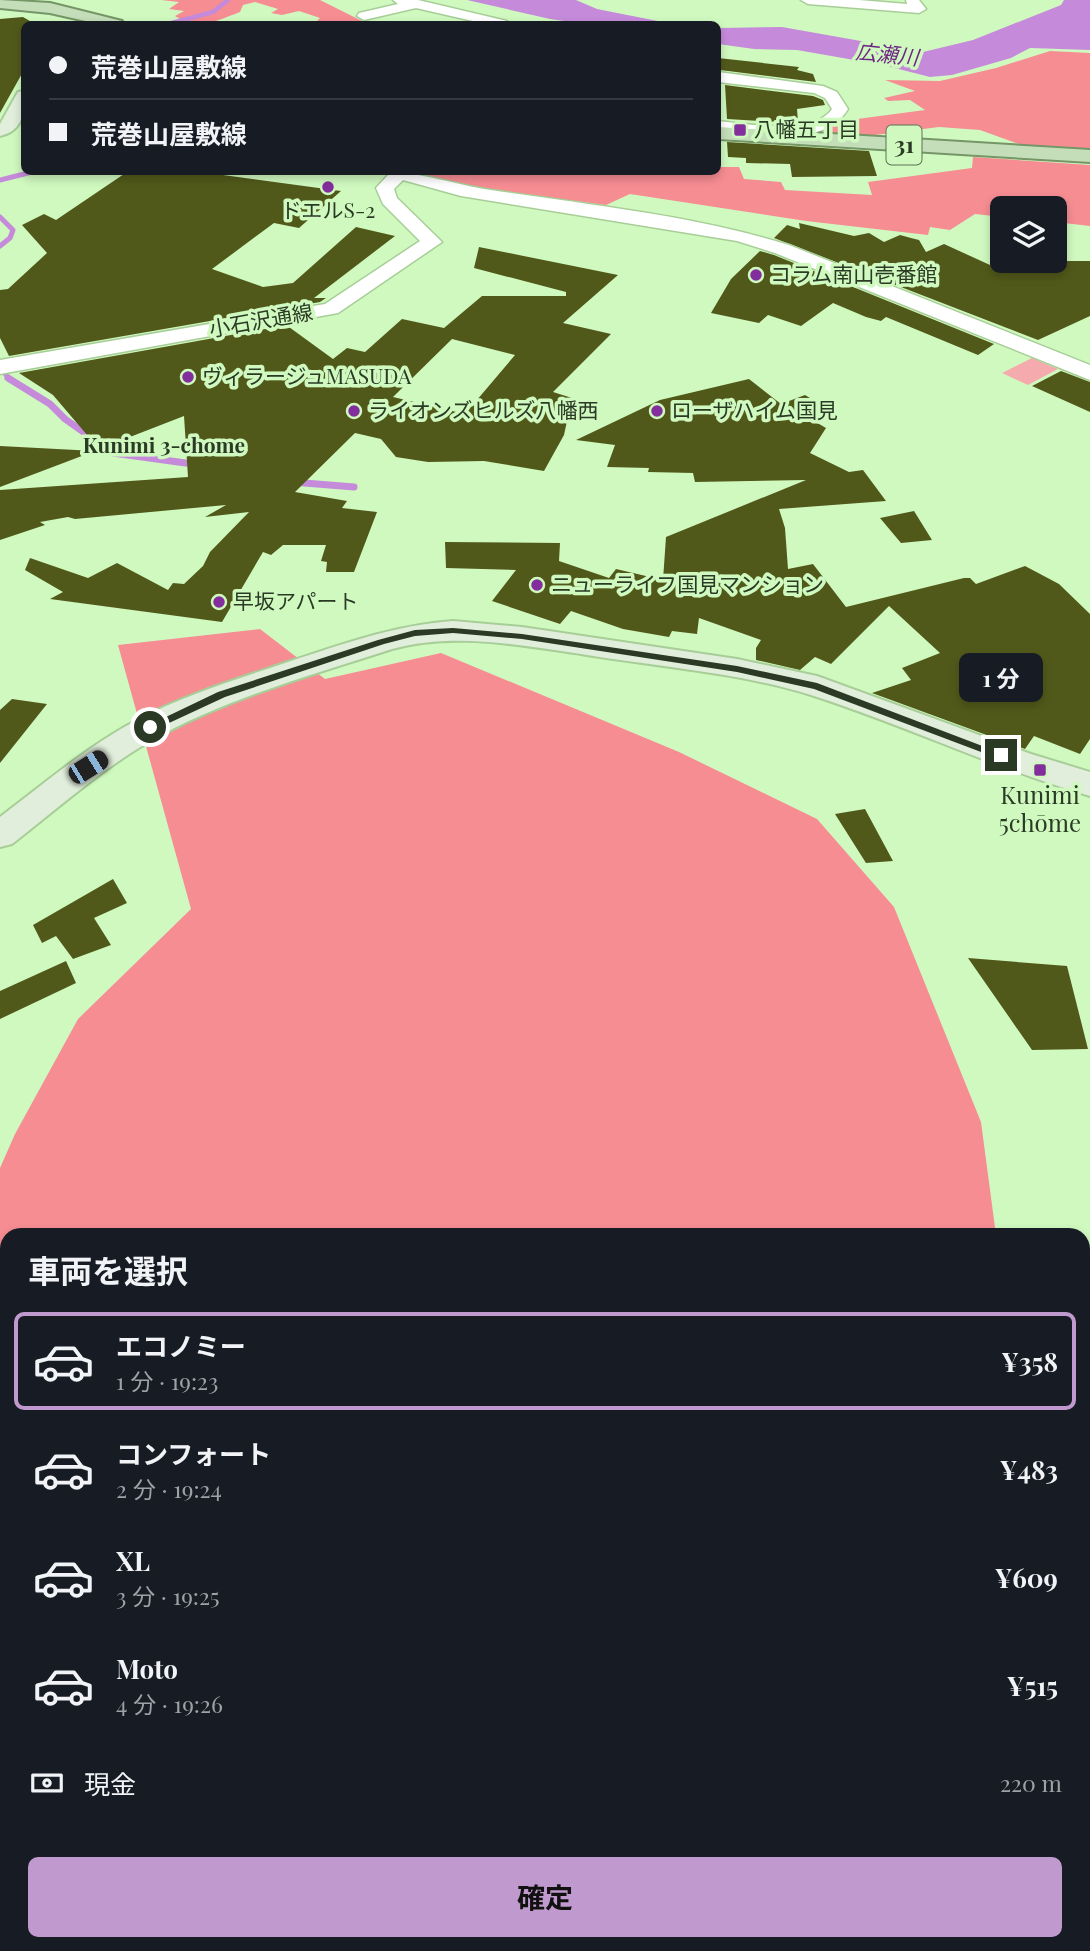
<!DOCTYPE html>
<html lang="ja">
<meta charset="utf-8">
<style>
:root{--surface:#171b24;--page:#20242c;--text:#f1f3f6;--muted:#9ea1a6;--line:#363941;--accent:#c09ace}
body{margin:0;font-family:"Playfair Display","Noto Sans JP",serif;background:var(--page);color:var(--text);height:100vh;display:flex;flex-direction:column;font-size:26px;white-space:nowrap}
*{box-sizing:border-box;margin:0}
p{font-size:23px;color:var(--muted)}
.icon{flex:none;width:38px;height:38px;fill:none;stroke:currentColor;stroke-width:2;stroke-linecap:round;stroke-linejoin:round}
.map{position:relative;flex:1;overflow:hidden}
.side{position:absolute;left:0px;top:1228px;width:1090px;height:723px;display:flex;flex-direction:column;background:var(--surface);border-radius:21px 21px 0 0;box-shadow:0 4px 10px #0003}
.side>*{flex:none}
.guide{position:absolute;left:21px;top:21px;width:700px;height:154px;border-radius:10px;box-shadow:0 4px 10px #0003;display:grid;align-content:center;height:154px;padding:0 28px;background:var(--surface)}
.fabs{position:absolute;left:990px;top:196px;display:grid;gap:14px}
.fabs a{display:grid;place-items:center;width:77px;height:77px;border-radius:10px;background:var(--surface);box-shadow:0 4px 10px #0003;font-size:35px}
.end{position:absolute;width:32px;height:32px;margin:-16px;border:9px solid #2a3a24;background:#fff;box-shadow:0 0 0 4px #fff}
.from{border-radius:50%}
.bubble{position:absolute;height:49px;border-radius:10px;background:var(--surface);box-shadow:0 4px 10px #0003;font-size:23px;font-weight:700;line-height:49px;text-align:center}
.car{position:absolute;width:21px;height:42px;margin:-21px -10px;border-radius:9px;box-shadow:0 0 5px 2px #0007;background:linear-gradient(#222 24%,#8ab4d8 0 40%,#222 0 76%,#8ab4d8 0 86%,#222 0)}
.guide b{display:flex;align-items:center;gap:24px;height:66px;font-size:26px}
.guide b+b{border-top:2px solid var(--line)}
.guide i{width:18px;height:18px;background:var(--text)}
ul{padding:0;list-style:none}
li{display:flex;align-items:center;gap:21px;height:98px;margin:0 14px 10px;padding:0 14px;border:4px solid transparent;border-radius:10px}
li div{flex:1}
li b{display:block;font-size:26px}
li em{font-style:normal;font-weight:700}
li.active{border-color:var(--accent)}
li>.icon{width:63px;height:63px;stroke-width:1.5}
h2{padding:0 28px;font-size:32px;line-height:84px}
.pay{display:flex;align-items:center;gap:18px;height:77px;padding:0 28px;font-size:26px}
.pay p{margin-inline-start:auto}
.action{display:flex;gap:14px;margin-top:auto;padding:14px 28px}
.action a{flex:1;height:80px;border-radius:10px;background:var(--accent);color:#111;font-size:28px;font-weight:700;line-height:80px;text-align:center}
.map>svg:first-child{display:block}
.green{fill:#f5aaad}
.forest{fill:#f68d93}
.water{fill:#c58bda}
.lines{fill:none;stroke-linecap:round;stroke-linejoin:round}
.stream-far2{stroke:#c58bda;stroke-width:4.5}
.stream-far1{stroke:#c58bda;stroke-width:5}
.stream{stroke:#c58bda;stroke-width:7}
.building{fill:#51591a;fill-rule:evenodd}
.street-casing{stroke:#a7ce97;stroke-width:3}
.secondary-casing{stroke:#a7ce97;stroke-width:4}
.primary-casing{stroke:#759667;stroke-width:4}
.street{fill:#fff;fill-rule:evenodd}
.secondary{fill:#e2eedc;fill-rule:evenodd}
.primary{fill:#c4deb9;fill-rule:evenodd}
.route{fill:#2a3a24}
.poi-dot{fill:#832e9d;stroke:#d0f9c0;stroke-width:2.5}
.labels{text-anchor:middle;stroke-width:7;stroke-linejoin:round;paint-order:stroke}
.far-water-label{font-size:21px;font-style:italic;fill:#6e2784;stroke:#d0f9c0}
.far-poi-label{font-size:21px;fill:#2a3a24;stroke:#d0f9c0;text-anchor:start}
.far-street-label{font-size:21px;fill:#2a3a24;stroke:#d0f9c0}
.far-neighbourhood-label{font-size:21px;font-weight:bold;fill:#2a3a24;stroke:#d0f9c0}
.shield{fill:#d0f9c0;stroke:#5c7353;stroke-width:2}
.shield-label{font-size:23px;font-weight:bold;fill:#2a3a24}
.poi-label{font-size:24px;fill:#2a3a24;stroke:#d0f9c0}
</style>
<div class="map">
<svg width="1090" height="1951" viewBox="0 0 1090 1951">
<rect width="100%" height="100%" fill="#d0f9c0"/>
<path class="green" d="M1032,358L1058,369L1028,385L1002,373Z"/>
<path class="forest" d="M161,0H320L368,24H329L317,21L320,18L299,11L282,15L271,13L278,9L255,2L243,5L240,12C215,21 200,31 175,16L184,11L169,9L179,2Z
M1050,51L1090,53V152L1027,147L980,130L939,127L859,137L834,134L824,128L838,126L842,121L925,110L910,100L888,101L884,98L915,91L885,80L940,81L996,68Z
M973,157L1090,165V226L1055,222V208H1003V217L975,214L950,230L930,227L928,235L806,221L630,194L606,205L464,187L414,172H718V167H739L744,179L781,182L785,190L872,195L868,182L972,168Z
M260,629L325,679L441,653L679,752L817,819L894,907L981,1122L996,1235L7,1236V1944H1083V1723L1090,1736V1951H0V1168L15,1134L78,1019L191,909L118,645Z"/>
<path class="water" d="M467,0H576L597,9L673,24H585L550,19Z
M1064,0H1090V50L1030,48L1011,58L952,75L930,77L883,65L797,50L754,49L718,44V28L782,27L923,52L973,40L1061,5Z"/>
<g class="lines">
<path class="stream-far2" d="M168,24L213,12L228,0"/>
<path class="stream-far1" d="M0,180L32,172
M0,217L13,230L10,238L0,246
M0,367L10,380"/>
<path class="stream" d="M8,378L50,404L65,419L113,453L200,465
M292,482L354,487"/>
</g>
<path class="building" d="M23,17L35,24H24V70L0,113V19Z
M718,58L799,67L797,70L813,74L816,82L720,70Z
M725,85L813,96L823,100L825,105L797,109L798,122L795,123L727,119Z
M727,142L869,151L877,176L792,177L790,164L746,163V158L728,157Z
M127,172H201L341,191L299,228L274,223L212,269L263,287L293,283L356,227L395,236L314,298H326L320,302L9,356L0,338V290L8,289L47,253L22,225L44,214L56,220Z
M799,223L854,236L869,233L884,242L900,235L911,238L919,240L926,252L944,244L990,265V261H1090V316L1038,340L774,238L787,225L800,229Z
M479,247L618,275L563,323L611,334L553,392L572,398L564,435L544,471L484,461L428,462L396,457L381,439L355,433L295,492L347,501L342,508L377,512L354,572H326L327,562L321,561L326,545H283L271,555L263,552L222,622L50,599L63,592L25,570L30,558L88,578L117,563L168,590L173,583L184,584L203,566L210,552L249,512L205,517L226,505L75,519L68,517L40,522L45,525L0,540V490L188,477L184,416L99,449L53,395L19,373L293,324L289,327L333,359L347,348L365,352L402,319L444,328L482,296H566V292L474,268ZM452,339L515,355L465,414L393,397Z
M760,251L774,255L994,344L978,355L886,317L881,321L866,317L833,303L801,326L768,315L759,323L711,313L731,279Z
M1061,371L1090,382V412L1032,386Z
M749,379L781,404L805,395L833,412L814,421L826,428L810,453L849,472L863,470L886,501L779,509L785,528L788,569L813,564L846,607L964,578H970L976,584L1025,566L1059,584L1090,614V739L1080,754L1034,736L1025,749L872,693L911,680L902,668L940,653L889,606L831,664L815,657L800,670L756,660V648L761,640L699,618L697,634L672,631L669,637L623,629L571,611L560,624L492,601L516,570L446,568L445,542L560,543L559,561L609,578L616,569L663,580L666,537L806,480L695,482L693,473L648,472L649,468L607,467L615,445L576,440L660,400Z
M0,446L95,451L0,487Z
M914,511L932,540L901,543L880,518Z
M12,699L47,704L0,763V710Z
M865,809L893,861L866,863L835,814Z
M113,879L127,903L94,918L111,945L73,959L56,936L42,943L33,925Z
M968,958L1067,966L1088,1049L1032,1050Z
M66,961L76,983L0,1019V991Z"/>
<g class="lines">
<g class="street-casing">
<path id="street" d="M393,0H418L507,21L509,24H486L416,8L364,20L357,16L359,13L398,4Z
M801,0H859L907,4L906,0H919L926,9L919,13L808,4Z
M718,72L823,86L837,92L848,109C824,149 756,135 718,131V121C746,124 814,136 832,109L825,98L814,93L718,82Z
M387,172C422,172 455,185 491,190C590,205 692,215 789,245L1090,365V380L775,253L737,241L461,196L403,180L394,189L397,198L442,242L338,313L0,374V360L325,304L420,241L383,204L376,188L388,175Z"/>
</g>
<g class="secondary-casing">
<path id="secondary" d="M24,91C26,111 23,131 0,136V124L18,92Z
M453,621L522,627L737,659L817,676L1031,754L1090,772V796C994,768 905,725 811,695C742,673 653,666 581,654C518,645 454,632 392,649C315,674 235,696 163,734C108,763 61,806 12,844L0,847V817C45,783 89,745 139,719C187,694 238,679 288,662C343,644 395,625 453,621Z"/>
</g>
<g class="primary-casing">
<path id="primary" d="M0,0L50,3L122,21L124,24H99L50,13L0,8Z
M718,127L1090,150V162L718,139Z"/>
</g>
<use href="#street" class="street"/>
<use href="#secondary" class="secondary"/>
<use href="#primary" class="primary"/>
</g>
<path class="route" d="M453,628L522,634L737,666L817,683L1006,755L997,758L814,689L737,672L522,639L453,633L415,636L384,644L225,697L154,730L145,727L218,692L378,640L415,630Z"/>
<g class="poi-dot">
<rect x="733" y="123" width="14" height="14" rx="3.5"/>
<circle cx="328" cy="187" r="7"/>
<circle cx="756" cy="275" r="7"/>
<circle cx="188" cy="377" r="7"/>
<circle cx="354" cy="411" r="7"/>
<circle cx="657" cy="411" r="7"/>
<circle cx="537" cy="585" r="7"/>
<circle cx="219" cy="602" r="7"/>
<rect x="1033" y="763" width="14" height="14" rx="3.5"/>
</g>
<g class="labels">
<g class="far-water-label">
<text transform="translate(887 55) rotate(6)" y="7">広瀬川</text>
</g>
<g class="far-poi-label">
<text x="754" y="137">八幡五丁目</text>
<text x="328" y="218" text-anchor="middle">ドエルS-2</text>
<text x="770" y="282">コラム南山壱番館</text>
<text x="202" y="384">ヴィラージュMASUDA</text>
<text x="368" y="418">ライオンズヒルズ八幡西</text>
<text x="671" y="418">ローザハイム国見</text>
<text x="551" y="592">ニューライフ国見マンション</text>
<text x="233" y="609">早坂アパート</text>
</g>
<g class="far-street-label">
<text transform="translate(261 321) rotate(-10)" y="7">小石沢通線</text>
</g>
<g class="far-neighbourhood-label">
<text x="164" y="453">Kunimi 3-chome</text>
</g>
<rect class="shield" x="886.5" y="125.5" width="35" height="39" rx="5"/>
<g class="shield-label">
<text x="904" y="153">31</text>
</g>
<g class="poi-label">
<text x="1040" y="804">Kunimi<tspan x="1040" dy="28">5chōme</tspan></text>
</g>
</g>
</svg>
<div class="fabs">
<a><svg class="icon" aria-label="layers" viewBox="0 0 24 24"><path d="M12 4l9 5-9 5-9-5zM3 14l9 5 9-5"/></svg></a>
</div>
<i class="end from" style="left:150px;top:727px"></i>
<i class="end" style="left:1001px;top:755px"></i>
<div class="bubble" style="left:959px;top:653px;width:84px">1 分</div>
<i class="car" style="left:88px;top:767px;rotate:58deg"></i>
<div class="guide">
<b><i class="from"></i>荒巻山屋敷線</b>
<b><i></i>荒巻山屋敷線</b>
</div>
<section class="side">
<h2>車両を選択</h2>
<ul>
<li class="active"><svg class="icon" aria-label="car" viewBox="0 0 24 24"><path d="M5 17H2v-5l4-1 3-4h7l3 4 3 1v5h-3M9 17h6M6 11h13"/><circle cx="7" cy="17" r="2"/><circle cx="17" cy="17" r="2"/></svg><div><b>エコノミー</b><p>1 分 · 19:23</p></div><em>¥358</em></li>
<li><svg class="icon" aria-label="car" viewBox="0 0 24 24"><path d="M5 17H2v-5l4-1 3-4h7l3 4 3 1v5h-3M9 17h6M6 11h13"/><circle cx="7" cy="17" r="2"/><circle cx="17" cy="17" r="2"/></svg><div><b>コンフォート</b><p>2 分 · 19:24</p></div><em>¥483</em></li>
<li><svg class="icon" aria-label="car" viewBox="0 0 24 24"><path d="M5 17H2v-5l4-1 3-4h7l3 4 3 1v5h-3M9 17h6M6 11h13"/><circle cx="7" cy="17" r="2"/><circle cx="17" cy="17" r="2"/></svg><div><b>XL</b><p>3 分 · 19:25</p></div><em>¥609</em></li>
<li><svg class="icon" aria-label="car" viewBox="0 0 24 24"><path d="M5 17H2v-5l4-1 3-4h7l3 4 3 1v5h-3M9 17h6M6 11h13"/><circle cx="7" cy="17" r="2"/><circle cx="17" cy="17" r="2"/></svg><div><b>Moto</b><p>4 分 · 19:26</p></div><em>¥515</em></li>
</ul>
<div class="pay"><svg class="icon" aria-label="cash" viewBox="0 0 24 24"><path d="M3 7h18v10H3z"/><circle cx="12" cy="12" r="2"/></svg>現金<p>220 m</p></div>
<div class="action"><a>確定</a></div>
</section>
</div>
